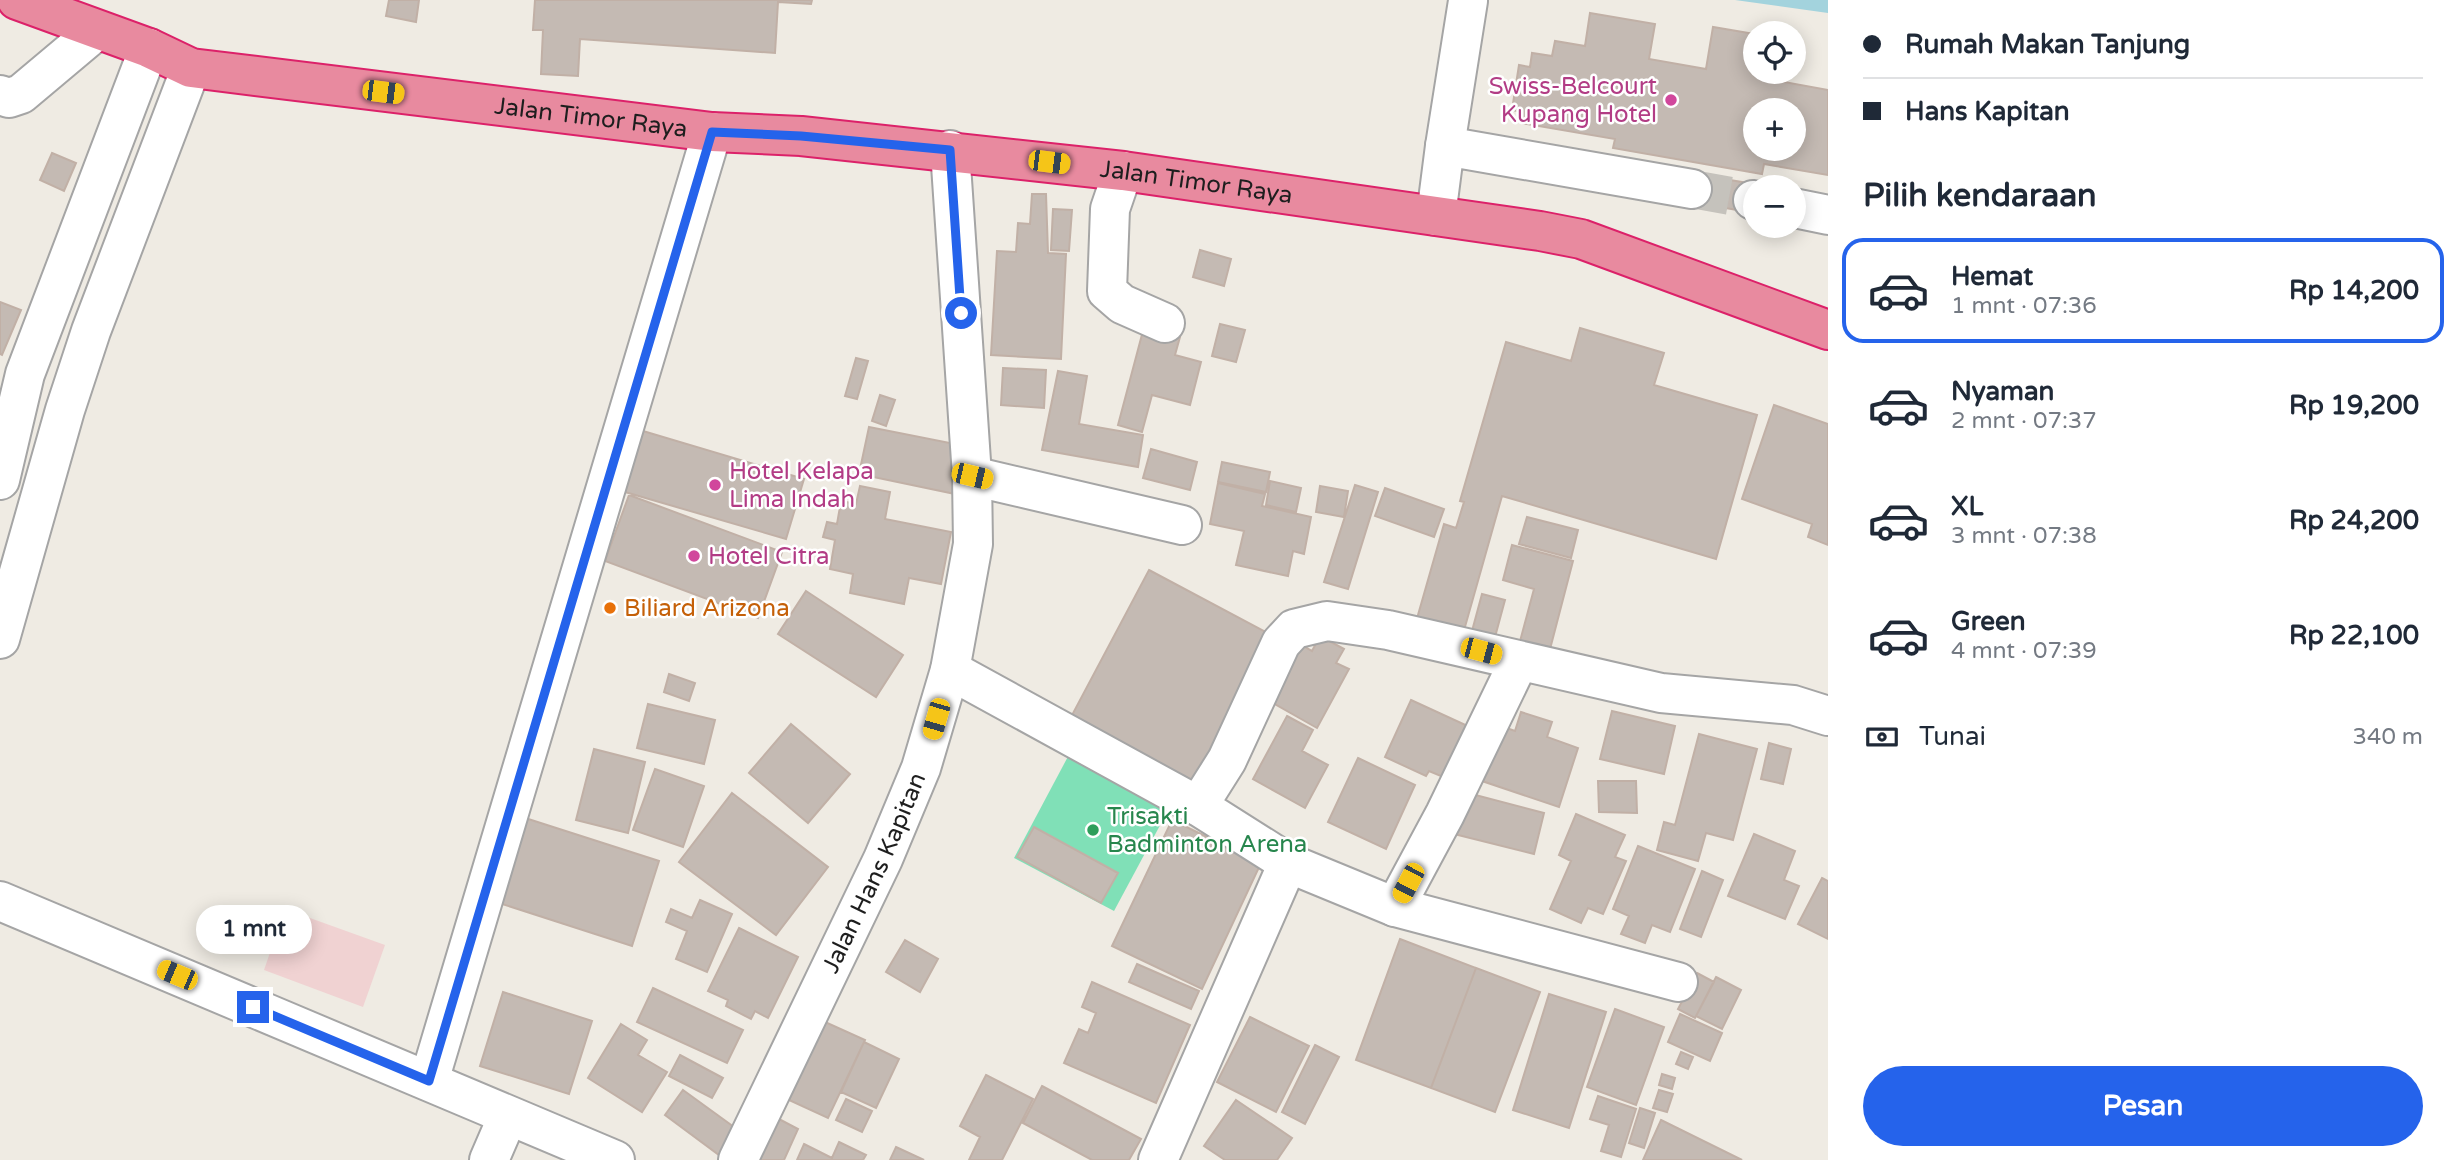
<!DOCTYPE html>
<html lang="id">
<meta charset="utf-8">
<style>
:root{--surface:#fff;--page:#f2f2f3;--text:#1f2937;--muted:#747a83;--line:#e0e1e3;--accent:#2563eb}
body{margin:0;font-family:"Varela Round",sans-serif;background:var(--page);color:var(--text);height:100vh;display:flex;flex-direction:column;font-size:26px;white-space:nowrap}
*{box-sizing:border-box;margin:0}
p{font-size:23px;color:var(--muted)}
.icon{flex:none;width:38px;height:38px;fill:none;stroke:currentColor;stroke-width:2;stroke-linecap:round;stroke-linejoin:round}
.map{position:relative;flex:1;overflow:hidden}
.sheet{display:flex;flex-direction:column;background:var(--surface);width:630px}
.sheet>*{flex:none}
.banner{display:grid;align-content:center;height:154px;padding:0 35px;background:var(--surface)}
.controls{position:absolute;left:1743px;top:21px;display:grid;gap:14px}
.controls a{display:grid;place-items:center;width:63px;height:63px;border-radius:50%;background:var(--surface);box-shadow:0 4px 18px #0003;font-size:35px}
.end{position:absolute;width:32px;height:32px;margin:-16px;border:9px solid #2563eb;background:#fff;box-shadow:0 0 0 4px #fff}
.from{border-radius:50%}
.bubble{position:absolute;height:49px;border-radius:24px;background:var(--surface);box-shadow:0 4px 18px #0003;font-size:23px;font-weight:800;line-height:49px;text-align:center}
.car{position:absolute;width:21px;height:42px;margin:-21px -10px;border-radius:9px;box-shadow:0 0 5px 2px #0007;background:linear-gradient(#f5c518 24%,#345 0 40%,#f5c518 0 76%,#345 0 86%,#f5c518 0)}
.banner b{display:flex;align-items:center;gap:24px;height:66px;font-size:26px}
.banner b+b{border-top:2px solid var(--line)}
.banner i{width:18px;height:18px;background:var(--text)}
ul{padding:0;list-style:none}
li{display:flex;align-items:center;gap:21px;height:105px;margin:0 14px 10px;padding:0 21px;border:4px solid transparent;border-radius:21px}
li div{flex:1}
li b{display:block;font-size:26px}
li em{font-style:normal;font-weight:800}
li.on{border-color:var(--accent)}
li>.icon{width:63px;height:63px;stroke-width:1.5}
h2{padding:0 35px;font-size:32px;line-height:84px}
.pay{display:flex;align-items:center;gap:18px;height:77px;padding:0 35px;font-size:26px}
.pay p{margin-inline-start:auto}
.button{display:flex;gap:14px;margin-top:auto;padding:14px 35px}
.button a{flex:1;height:80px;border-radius:42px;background:var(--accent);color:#fff;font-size:28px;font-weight:800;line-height:80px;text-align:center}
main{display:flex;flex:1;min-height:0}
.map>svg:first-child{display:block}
.commercial{fill:#f0d2d2}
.pitch{fill:#80e0b7}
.water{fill:#a3d3dd}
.building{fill:#c4bab3;stroke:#c1b0a6;stroke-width:2;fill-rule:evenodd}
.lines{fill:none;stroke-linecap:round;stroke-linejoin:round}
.minor-tunnel{stroke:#c5c2bc;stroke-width:38;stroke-dasharray:38 19;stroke-linecap:butt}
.minor-casing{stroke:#a5a5a5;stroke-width:42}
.highway-casing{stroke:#dc2169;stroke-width:42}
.minor{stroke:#fff;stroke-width:38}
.highway{stroke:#e88a9f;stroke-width:38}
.route{stroke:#2563eb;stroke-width:9}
.hotel-dot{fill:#d1479c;stroke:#fff;stroke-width:2.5}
.food-dot{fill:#e8710a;stroke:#fff;stroke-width:2.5}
.leisure-dot{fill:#2e9e5b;stroke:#fff;stroke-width:2.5}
.labels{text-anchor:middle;stroke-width:5;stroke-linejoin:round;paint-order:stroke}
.hotel-label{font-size:24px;fill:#b23c85;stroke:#fff;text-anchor:start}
.street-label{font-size:24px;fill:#1e1e1e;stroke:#fff}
.food-label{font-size:24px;fill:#c56008;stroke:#fff;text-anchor:start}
.leisure-label{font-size:24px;fill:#27864d;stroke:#fff;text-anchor:start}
</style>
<main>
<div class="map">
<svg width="1828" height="1160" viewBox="0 0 1828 1160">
<rect width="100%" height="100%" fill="#efebe3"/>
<path class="commercial" d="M285,909L385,945L363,1007L264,970Z"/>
<path class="pitch" d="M1072,749L1172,803L1114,911L1014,858Z"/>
<path class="water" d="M1735,0H1828V13Z"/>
<path class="building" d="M389,0H419L416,22L386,16Z
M535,0H812L811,4L778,2L775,53L580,39L578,76L541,74L543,30H533Z
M1590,13L1655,24L1649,59L1706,69L1713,27L1755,34V72H1785L1784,82L1828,90V175L1764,164L1762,174L1613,148L1615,139L1521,123L1522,112L1512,110L1519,65L1530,67L1532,53L1552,56L1555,41L1585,46ZM1755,110H1794V149H1755Z
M52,153L76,163L64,191L40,180Z
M1682,172L1772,187H1755V213L1678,200Z
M1032,194H1046L1048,253L1066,254L1061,359L991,355L997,251L1016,252L1018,223L1030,224Z
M1053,209L1072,210L1069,251L1051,250Z
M1200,250L1231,259L1224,286L1193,277Z
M0,302L21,310L2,355L0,354Z
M1220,324L1245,330L1236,362L1212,356Z
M1144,327L1180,337L1175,355L1201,362L1190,405L1152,395L1142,432L1118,425Z
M1580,328L1664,353L1654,385L1757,415L1716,559L1502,496L1461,641L1416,622L1444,524L1456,528L1464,502L1460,501L1506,342L1571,361Z
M856,358L868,361L857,399L845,396Z
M1003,368L1046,370L1044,408L1001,405Z
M1058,371L1087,376L1079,424L1143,435L1138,467L1042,450Z
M880,395L895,400L886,426L872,421Z
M1774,405L1828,424V545L1808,537L1812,524L1742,499Z
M869,427L965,446L955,494L859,474Z
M643,431L804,479L786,539L625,492Z
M1151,449L1197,462L1190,490L1143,478Z
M1222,462L1270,472L1266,492L1218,482Z
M1270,481L1301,488L1296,512L1266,505Z
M1218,483L1265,494L1262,506L1311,517L1304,554L1293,551L1288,576L1236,565L1244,531L1210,524Z
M1355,485L1378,492L1348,589L1324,582Z
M860,486L890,492L885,519L951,532L941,584L909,578L904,604L850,593L853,574L830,569L835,540L823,537L827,522L837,524L841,501L856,504Z
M1320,486L1348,491L1344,517L1316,512Z
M1385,488L1444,509L1434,537L1375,516Z
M629,495L782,552L758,618L605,561Z
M1527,517L1578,530L1571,558L1519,544Z
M1512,545L1573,561L1549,653L1519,645L1534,589L1503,580Z
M1149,570L1273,636L1194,783L1071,717Z
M806,591L903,655L876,697L778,634Z
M1482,594L1505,600L1495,637L1472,631Z
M1320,636L1344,649L1336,663L1349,669L1317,728L1264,698L1295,641L1312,651Z
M669,674L695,683L689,701L664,692Z
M1411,700L1472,728L1448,779L1429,771L1426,776L1385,757Z
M648,704L715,720L704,764L637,748Z
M1612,711L1675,726L1664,774L1600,759Z
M1521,712L1552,722L1547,737L1578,748L1559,807L1482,781L1501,726L1515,731Z
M1287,716L1313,730L1302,751L1328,765L1305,808L1253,779Z
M791,724L850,774L808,823L749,773Z
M1699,734L1757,749L1733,840L1706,833L1698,861L1657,850L1664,822L1675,825Z
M1769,743L1791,749L1783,784L1761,779Z
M594,749L645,762L628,833L576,820Z
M1358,758L1415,785L1386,849L1328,822Z
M655,769L704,786L683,847L633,830Z
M1598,781H1636L1637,813L1599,812Z
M1464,792L1544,813L1534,854L1454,834Z
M732,793L828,867L776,935L679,862Z
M1576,814L1625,835L1615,857L1626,861L1603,914L1588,908L1581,923L1550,909L1571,861L1559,855Z
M522,817L659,861L632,946L496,902Z
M1172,820L1261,863L1202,989L1112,946Z
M1034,827L1118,873L1101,903L1017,857Z
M1754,834L1795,851L1784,880L1799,886L1785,919L1728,896Z
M1638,846L1695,869L1670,932L1652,925L1645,943L1621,934L1629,916L1613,909Z
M1702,871L1723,880L1701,937L1680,929Z
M1822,878L1828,881V939L1798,924Z
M700,900L732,914L707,972L676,959L687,931L666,922L671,909L692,918Z
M739,928L798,957L768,1018L755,1011L751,1019L726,1006L728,1000L708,991Z
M1400,939L1476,968L1431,1088L1356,1060Z
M905,940L938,959L920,992L886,972Z
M1137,964L1199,991L1191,1009L1129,982Z
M1476,968L1540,992L1495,1112L1431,1088Z
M1697,973L1714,982L1695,1018L1678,1009Z
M1716,977L1741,990L1722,1029L1696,1016Z
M1092,982L1190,1025L1156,1103L1064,1063L1079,1029L1088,1033L1096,1013L1082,1007Z
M653,988L743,1030L727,1063L637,1022Z
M503,992L592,1021L569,1094L480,1066Z
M1549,994L1606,1012L1569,1128L1513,1110Z
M1615,1009L1664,1027L1636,1105L1587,1087Z
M1680,1014L1722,1033L1710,1061L1668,1042Z
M1250,1017L1309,1046L1276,1112L1217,1082Z
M825,1022L865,1040L828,1118L789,1100Z
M621,1024L647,1040L638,1055L667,1072L642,1112L588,1078Z
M864,1042L899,1059L876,1108L841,1092Z
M1315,1045L1339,1057L1305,1124L1282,1112Z
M1681,1052L1693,1057L1688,1069L1676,1064Z
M680,1055L723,1078L712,1098L669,1076Z
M1662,1074L1675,1078L1672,1089L1659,1085Z
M986,1075L1033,1099L1002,1160H969L980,1137L960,1126Z
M1042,1086L1141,1139L1129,1160H1092L1023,1123Z
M683,1090L738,1130L719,1155L665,1115Z
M1659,1090L1673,1094L1667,1112L1653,1108Z
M1598,1096L1636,1109L1621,1157L1601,1151L1609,1125L1590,1119Z
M846,1099L872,1111L862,1132L836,1120Z
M1236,1100L1292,1138L1277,1160H1225L1204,1146Z
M1640,1108L1655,1113L1644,1148L1629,1143Z
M777,1118L798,1129L784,1160H757Z
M1661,1120L1742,1160H1643Z
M839,1142L866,1155L863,1160H831Z
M804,1144L832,1158L831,1160H797Z
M896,1147L924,1160H890Z"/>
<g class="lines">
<path class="minor-tunnel" d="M1692,189L1753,200"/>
<g class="minor-casing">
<g id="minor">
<path d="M0,95L9,98L21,94L96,31"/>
<path d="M1445,146L1468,1"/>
<path d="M1123,171L1110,209L1107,291L1122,304L1165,323"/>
<path d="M1753,200L1755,201"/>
<path d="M1794,208L1828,215"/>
<path d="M1436,216L1445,146L1692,189"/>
<path d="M972,476L1182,525"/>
<path d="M0,480L25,374L149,48"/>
<path d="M0,639L65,410L91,331L191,68"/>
<path d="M950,670L1198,806L1227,760L1281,643L1294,629L1327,621L1388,630L1661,693L1793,705L1828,716"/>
<path d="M1198,806L1288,863L1395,907L1678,982"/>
<path d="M0,901L615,1160"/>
<path d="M1395,907L1445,814L1519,661"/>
<path d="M429,1081L712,132"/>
<path d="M489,1160L508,1116"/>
<path id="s1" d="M738,1160L883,859L921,768L950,670L973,544L972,476L950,150"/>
<path d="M1158,1160L1288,863"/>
</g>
</g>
<g class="highway-casing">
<g id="highway">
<path id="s2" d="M17,0L149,48L191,68L712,132L801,136L1123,171L1540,231L1581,239L1828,330"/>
</g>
</g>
<use href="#minor" class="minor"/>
<use href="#highway" class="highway"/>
</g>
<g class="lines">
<path class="route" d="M253,1007L429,1081L712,132L801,136L950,150L961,313"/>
</g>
<g class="hotel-dot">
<circle cx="1671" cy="100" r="7"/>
<circle cx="715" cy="485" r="7"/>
<circle cx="694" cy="556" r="7"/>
</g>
<circle class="food-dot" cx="610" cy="608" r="7"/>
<circle class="leisure-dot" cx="1093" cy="830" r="7"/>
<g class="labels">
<g class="hotel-label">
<text x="1657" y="94" text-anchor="end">Swiss-Belcourt<tspan x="1657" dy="28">Kupang Hotel</tspan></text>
<text x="729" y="479">Hotel Kelapa<tspan x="729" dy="28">Lima Indah</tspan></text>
<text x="708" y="564">Hotel Citra</text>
</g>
<g class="street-label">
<text dy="8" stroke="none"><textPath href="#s2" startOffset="590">Jalan Timor Raya</textPath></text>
<text dy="8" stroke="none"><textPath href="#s2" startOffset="1199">Jalan Timor Raya</textPath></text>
<text dy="8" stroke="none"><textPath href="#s1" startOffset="318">Jalan Hans Kapitan</textPath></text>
</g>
<g class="food-label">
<text x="624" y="616">Biliard Arizona</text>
</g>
<g class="leisure-label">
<text x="1107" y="824">Trisakti<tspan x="1107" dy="28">Badminton Arena</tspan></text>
</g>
</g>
</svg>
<div class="controls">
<a><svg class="icon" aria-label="locate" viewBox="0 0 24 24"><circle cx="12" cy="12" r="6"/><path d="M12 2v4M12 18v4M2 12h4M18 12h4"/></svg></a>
<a>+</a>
<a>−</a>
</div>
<i class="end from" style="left:961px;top:313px"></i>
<i class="end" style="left:253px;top:1007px"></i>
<div class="bubble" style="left:196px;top:905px;width:116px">1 mnt</div>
<i class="car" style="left:383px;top:92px;rotate:97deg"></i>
<i class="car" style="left:1049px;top:162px;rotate:97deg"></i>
<i class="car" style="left:972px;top:476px;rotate:103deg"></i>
<i class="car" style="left:1481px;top:651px;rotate:105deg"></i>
<i class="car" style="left:936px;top:719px;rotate:196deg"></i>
<i class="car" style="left:1408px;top:883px;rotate:208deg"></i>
<i class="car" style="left:177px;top:975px;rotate:293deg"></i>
</div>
<section class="sheet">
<div class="banner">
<b><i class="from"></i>Rumah Makan Tanjung</b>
<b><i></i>Hans Kapitan</b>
</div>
<h2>Pilih kendaraan</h2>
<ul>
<li class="on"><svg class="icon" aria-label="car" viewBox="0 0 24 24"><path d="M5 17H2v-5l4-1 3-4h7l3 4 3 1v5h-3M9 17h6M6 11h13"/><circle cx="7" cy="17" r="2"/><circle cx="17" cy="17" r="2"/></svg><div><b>Hemat</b><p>1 mnt · 07:36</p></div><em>Rp 14,200</em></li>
<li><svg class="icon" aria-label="car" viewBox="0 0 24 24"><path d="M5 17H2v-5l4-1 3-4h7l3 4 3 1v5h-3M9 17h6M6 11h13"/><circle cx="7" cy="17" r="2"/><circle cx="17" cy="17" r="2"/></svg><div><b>Nyaman</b><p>2 mnt · 07:37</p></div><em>Rp 19,200</em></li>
<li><svg class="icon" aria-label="car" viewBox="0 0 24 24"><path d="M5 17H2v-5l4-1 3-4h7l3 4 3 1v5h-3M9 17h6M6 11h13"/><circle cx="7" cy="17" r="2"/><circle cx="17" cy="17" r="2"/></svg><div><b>XL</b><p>3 mnt · 07:38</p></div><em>Rp 24,200</em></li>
<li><svg class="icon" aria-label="car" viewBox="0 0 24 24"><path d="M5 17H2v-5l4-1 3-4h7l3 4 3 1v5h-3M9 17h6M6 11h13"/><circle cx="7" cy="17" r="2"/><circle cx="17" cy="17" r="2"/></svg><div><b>Green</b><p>4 mnt · 07:39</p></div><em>Rp 22,100</em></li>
</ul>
<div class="pay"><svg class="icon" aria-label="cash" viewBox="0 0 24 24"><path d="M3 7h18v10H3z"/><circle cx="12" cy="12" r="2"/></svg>Tunai<p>340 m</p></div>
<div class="button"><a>Pesan</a></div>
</section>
</main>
